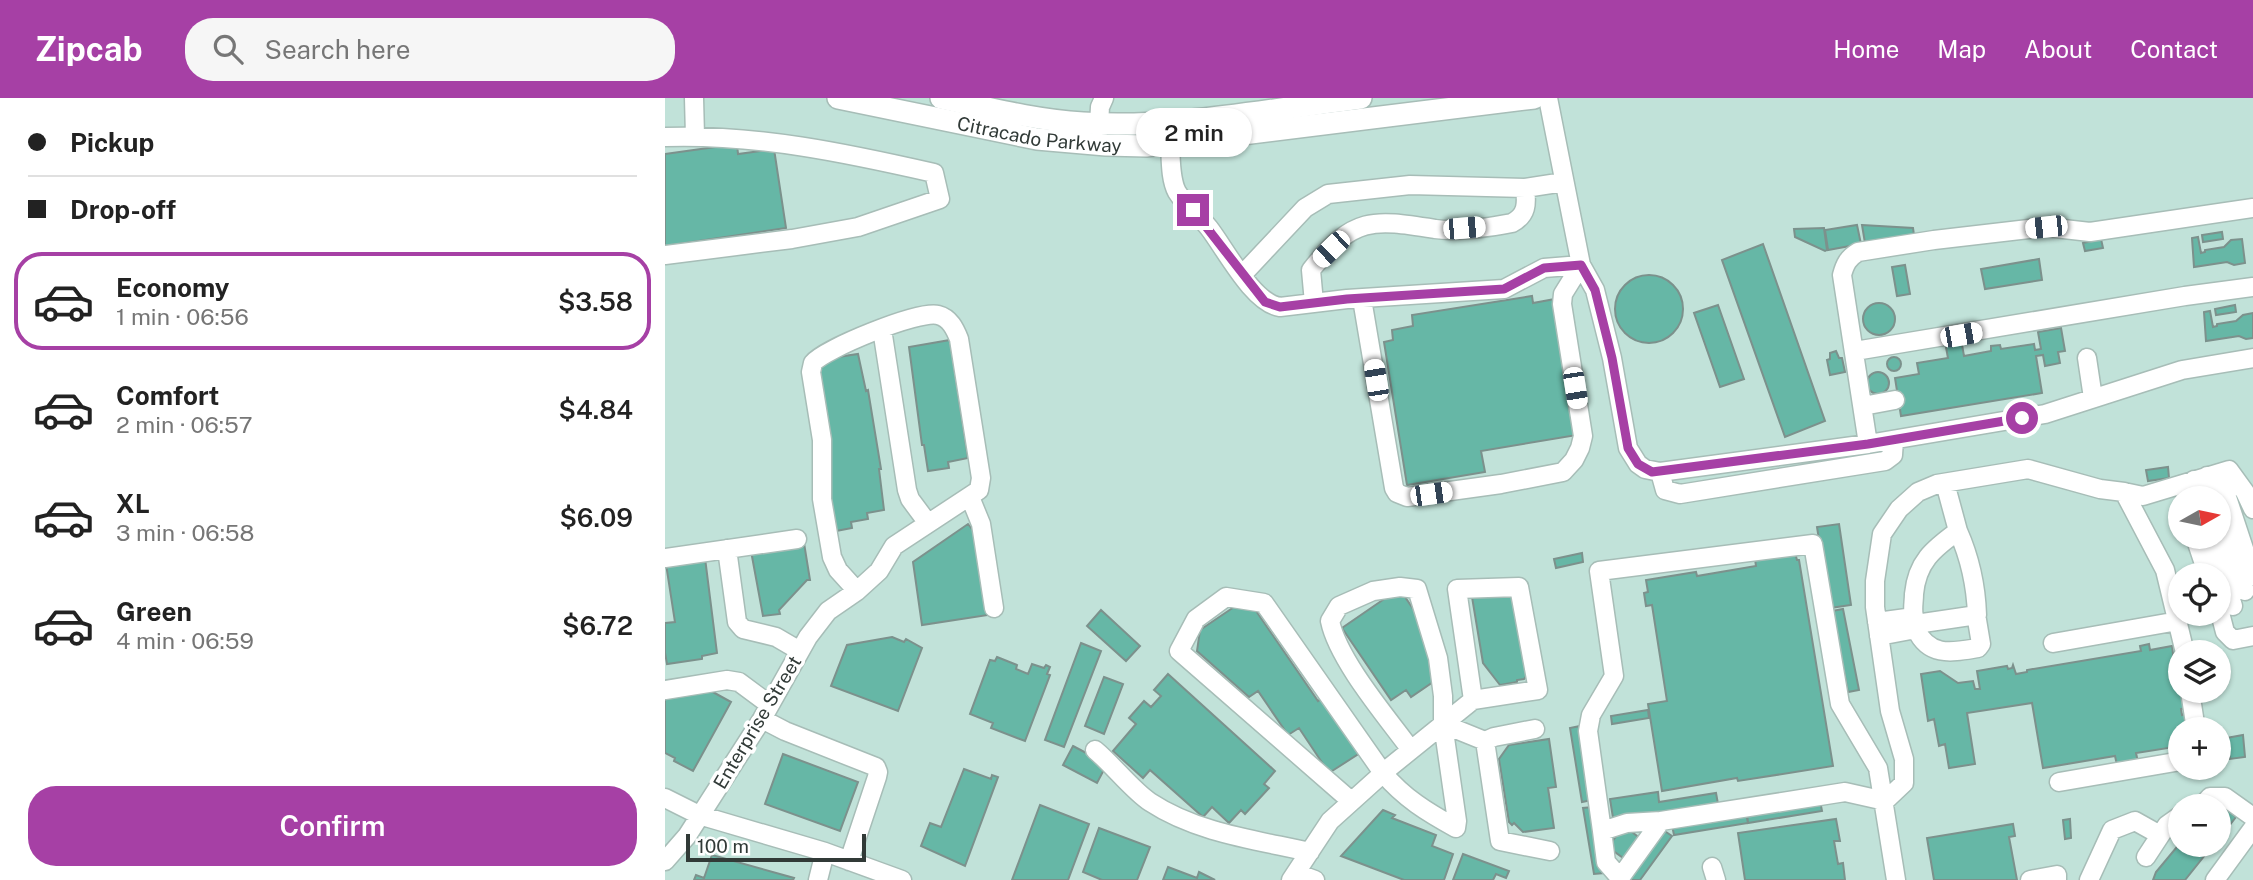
<!DOCTYPE html>
<meta charset="utf-8">
<style>
:root{--surface:#fff;--page:#f6f6f6;--text:#222;--muted:#767676;--line:#e0e0e0;--accent:#a640a5}
body{margin:0;font-family:"Public Sans",sans-serif;background:var(--page);color:var(--text);height:100vh;display:flex;flex-direction:column;font-size:26px;white-space:nowrap}
*{box-sizing:border-box;margin:0}
p{font-size:23px;color:var(--muted)}
.icon{flex:none;width:38px;height:38px;fill:none;stroke:currentColor;stroke-width:2;stroke-linecap:round;stroke-linejoin:round}
.map{position:relative;flex:1;overflow:hidden}
.details{display:flex;flex-direction:column;background:var(--surface);width:665px}
.details>*{flex:none}
.top-card{display:grid;align-content:center;height:154px;padding:0 28px;background:var(--surface)}
.needle{width:46px;rotate:81deg}
.buttons{position:absolute;left:1503px;top:388px;display:grid;gap:14px}
.buttons a{display:grid;place-items:center;width:63px;height:63px;border-radius:50%;background:var(--surface);box-shadow:0 2px 5px #0004;font-size:35px}
.scale{position:absolute;left:21px;bottom:18px;width:180px;box-sizing:border-box;padding-left:7px;border:4px solid #313a37;border-top:0;font-size:19px;line-height:24px;white-space:nowrap;color:#313a37;-webkit-text-stroke:5px #fff;paint-order:stroke}
.end{position:absolute;width:32px;height:32px;margin:-16px;border:9px solid #a640a5;background:#fff;box-shadow:0 0 0 4px #fff}
.from{border-radius:50%}
.bubble{position:absolute;height:49px;border-radius:24px;background:var(--surface);box-shadow:0 2px 5px #0004;font-size:23px;font-weight:600;line-height:49px;text-align:center}
.car{position:absolute;width:21px;height:42px;margin:-21px -10px;border-radius:9px;box-shadow:0 0 5px 2px #0007;background:linear-gradient(#fff 24%,#345 0 40%,#fff 0 76%,#345 0 86%,#fff 0)}
.top-card b{display:flex;align-items:center;gap:24px;height:66px;font-size:26px}
.top-card b+b{border-top:2px solid var(--line)}
.top-card i{width:18px;height:18px;background:var(--text)}
ul{padding:0;list-style:none}
li{display:flex;align-items:center;gap:21px;height:98px;margin:0 14px 10px;padding:0 14px;border:4px solid transparent;border-radius:28px}
li div{flex:1}
li b{display:block;font-size:26px}
li em{font-style:normal;font-weight:600}
li.current{border-color:var(--accent)}
li>.icon{width:63px;height:63px;stroke-width:1.5}
.primary-button{display:flex;gap:14px;margin-top:auto;padding:14px 28px}
.primary-button a{flex:1;height:80px;border-radius:28px;background:var(--accent);color:#fff;font-size:28px;font-weight:600;line-height:80px;text-align:center}
header{display:flex;align-items:center;gap:42px;box-sizing:border-box;height:98px;padding:0 35px;background:var(--accent);color:#fff}
header strong{font-size:33px}
nav{display:flex;gap:38px;margin-inline-start:auto;font-size:24px}
.search{width:490px;height:63px;background:var(--page);display:flex;align-items:center;gap:18px;box-sizing:border-box;padding:0 24px;border-radius:28px;color:var(--muted);font-size:26px}
main{display:flex;flex:1;min-height:0}
.map>svg:first-child{display:block}
.built{fill:#c1e2d9;fill-rule:evenodd}
.building{fill:#66b7a6;stroke:#7c918c;stroke-width:2}
.lines{fill:none;stroke-linecap:round;stroke-linejoin:round}
.minor-casing{stroke:#a7bdb7;stroke-width:21}
.major-casing{stroke:#a7bdb7;stroke-width:24}
.minor{stroke:#fff;stroke-width:18}
.major{stroke:#fff;stroke-width:21}
.route{stroke:#a640a5;stroke-width:9}
.labels{text-anchor:middle;stroke-width:7;stroke-linejoin:round;paint-order:stroke}
.street-label{font-size:19px;fill:#313a37;stroke:#fff}
</style>
<header>
<strong>Zipcab</strong>
<div class="search"><svg class="icon" aria-label="search" viewBox="0 0 24 24"><circle cx="10" cy="10" r="6"/><path d="M15 15l6 6"/></svg>Search here</div>
<nav><a>Home</a><a>Map</a><a>About</a><a>Contact</a></nav>
</header>
<main>
<section class="details">
<div class="top-card">
<b><i class="from"></i>Pickup</b>
<b><i></i>Drop-off</b>
</div>
<ul>
<li class="current"><svg class="icon" aria-label="car" viewBox="0 0 24 24"><path d="M5 17H2v-5l4-1 3-4h7l3 4 3 1v5h-3M9 17h6M6 11h13"/><circle cx="7" cy="17" r="2"/><circle cx="17" cy="17" r="2"/></svg><div><b>Economy</b><p>1 min · 06:56</p></div><em>$3.58</em></li>
<li><svg class="icon" aria-label="car" viewBox="0 0 24 24"><path d="M5 17H2v-5l4-1 3-4h7l3 4 3 1v5h-3M9 17h6M6 11h13"/><circle cx="7" cy="17" r="2"/><circle cx="17" cy="17" r="2"/></svg><div><b>Comfort</b><p>2 min · 06:57</p></div><em>$4.84</em></li>
<li><svg class="icon" aria-label="car" viewBox="0 0 24 24"><path d="M5 17H2v-5l4-1 3-4h7l3 4 3 1v5h-3M9 17h6M6 11h13"/><circle cx="7" cy="17" r="2"/><circle cx="17" cy="17" r="2"/></svg><div><b>XL</b><p>3 min · 06:58</p></div><em>$6.09</em></li>
<li><svg class="icon" aria-label="car" viewBox="0 0 24 24"><path d="M5 17H2v-5l4-1 3-4h7l3 4 3 1v5h-3M9 17h6M6 11h13"/><circle cx="7" cy="17" r="2"/><circle cx="17" cy="17" r="2"/></svg><div><b>Green</b><p>4 min · 06:59</p></div><em>$6.72</em></li>
</ul>
<div class="primary-button"><a>Confirm</a></div>
</section>
<div class="map">
<svg width="1588" height="782" viewBox="0 0 1588 782">
<rect width="100%" height="100%" fill="#d3eae4"/>
<path class="built" d="M0,0H1588V782H0ZM1516,401H1554V439H1516ZM1516,478H1554V516H1516ZM1516,555H1554V593H1516ZM1516,632H1554V670H1516ZM1516,709H1554V747H1516Z"/>
<path class="building" d="M72,46L73,56L109,51L121,130L0,148V56Z
M1192,127L1196,146L1163,152L1160,132Z
M1197,127L1248,130L1249,137L1200,145Z
M1159,130L1162,152L1160,153L1130,139L1129,131Z
M1557,134L1558,141L1538,144L1537,137Z
M1533,139L1536,155L1540,154V152L1559,149L1566,142L1577,141L1580,165L1569,167L1562,164L1529,169L1527,140Z
M1436,141L1438,150L1420,153L1418,145Z
M1098,146L1160,323L1120,339L1057,162Z
M1374,161L1377,182L1320,191L1316,171Z
M1240,167L1245,196L1232,198L1227,169Z
M950 211a34 34 0 1 1 68 0a34 34 0 1 1-68 0Z
M867,198L868,205L890,201L912,337L816,353L820,374L742,387L719,244L728,242L727,232L748,228L747,217Z
M1198 221a16 16 0 1 1 32 0a16 16 0 1 1-32 0Z
M1053,207L1079,281L1055,289L1029,215Z
M1570,207L1571,214L1551,217L1550,211Z
M1545,213L1548,229L1552,228V226L1571,223L1578,217L1588,215V240L1581,241L1574,238L1541,243L1539,214Z
M1396,230L1400,253L1393,254L1395,265L1380,268L1378,257L1371,258L1377,295L1236,318L1230,280L1254,276L1252,265L1283,260L1280,244L1296,241L1299,258L1326,253V248L1335,247L1336,251L1369,246L1370,252L1376,251L1373,234Z
M285,242L303,360L283,364L284,370L263,373L259,347H257L244,249Z
M1171,253L1174,260H1177L1180,274L1165,277L1162,262L1165,261V255Z
M193,256L201,293L203,292L216,371H214L219,412L202,415L203,421L186,424L187,430L171,433L165,397L153,270L160,261Z
M1222 266a7 7 0 1 1 14 0a7 7 0 1 1-14 0Z
M1202 285a11 11 0 1 1 22 0a11 11 0 1 1-22 0Z
M1503,369L1504,380L1483,383L1481,372Z
M303,426L310,435L323,517L257,527L248,464Z
M1174,426L1186,507L1165,510L1152,429Z
M139,445L145,482H142L114,512L115,516L98,518L86,453Z
M917,455L918,464L891,470L889,461Z
M1130,455L1132,462H1134L1168,668L1073,683L1072,680L997,693L983,606L1002,603L987,507L981,508L979,495L983,494L981,482L1031,474L1032,478L1091,468L1090,461Z
M40,460L52,555L37,558V561L2,566L0,555V525L10,524L1,466Z
M852,496L865,573L859,581L852,582V584L835,587L818,565L807,499Z
M725,497L740,499L759,527L768,584L746,599L741,592L726,602L677,530Z
M572,507L589,510L653,603L657,600L695,655L664,675L634,630L623,637L593,593L584,599L532,553L535,532Z
M1178,511L1194,592L1183,594L1167,513Z
M436,512L475,548L461,563L422,528Z
M227,539L239,544L241,541L257,550L233,613L166,588L182,547Z
M416,545L436,553L399,649L380,642Z
M1484,546L1485,552L1507,548L1511,579L1516,578V593H1522L1524,610L1516,611L1517,617L1523,616L1526,632H1516V648L1471,655L1473,664L1452,667L1450,658L1378,670L1367,605L1302,615L1310,666L1284,670L1280,646L1274,648L1269,621L1263,623L1256,576L1275,573L1293,585L1308,583L1310,591H1315L1312,573L1342,568L1343,571L1347,570L1348,567L1351,576L1362,574V572L1476,553L1475,548Z
M332,559L352,567L351,571L363,576L367,566L379,570L381,567L385,569L382,576L385,577L360,643L326,630L328,625L305,616L325,562L330,563Z
M503,576L610,673L599,686L604,690L580,716L576,712L564,725L547,709L538,719L485,672L478,680L448,653L471,626L464,620L479,603L486,609L496,598L489,592Z
M439,579L458,586L439,636L420,628Z
M46,593L66,604L28,673L9,663L10,660L0,655V600Z
M983,612L984,620L947,626L946,618Z
M915,628L927,702L917,704L905,630Z
M1578,637L1580,659L1565,661L1561,640Z
M884,641L891,689L883,690L889,730L858,734L849,725L847,727L844,724L834,661L844,647Z
M408,648L442,666L432,685L398,667Z
M118,656L193,684L175,733L100,706Z
M299,671L326,681L327,677L333,679L300,768L256,748L265,725L276,729Z
M993,694L994,704L1051,695L1053,706L949,726L945,701Z
M1550,702L1571,719L1554,741V709H1544Z
M1155,703L1157,713L1083,725L1082,715Z
M375,707L424,726L403,782H347Z
M928,709L939,775L929,776L918,710Z
M718,712L730,717L727,720L771,737L767,748L788,756L779,782H739L676,758Z
M1081,715L1083,725L1009,737L1007,727Z
M1171,721L1175,743H1169L1173,766L1178,765L1180,782H1080L1073,735Z
M1405,721L1406,740L1400,741L1398,722Z
M1348,726L1350,738L1344,739L1352,782H1269L1262,740Z
M959,728L976,741L961,762L943,749Z
M434,730L485,749L472,782H437L418,774Z
M998,732L1007,738L975,782H962Z
M1516,744V747H1548L1520,782H1488L1491,774Z
M798,756L844,773L841,780L831,776L828,782H788Z
M47,757L129,780L128,782H29L31,777L39,780Z
M503,769L532,780L534,774L550,782H498Z"/>
<g class="lines">
<g class="minor-casing">
<path id="minor" d="M29,0L30,38
M883,0L916,167L930,192L947,260L963,350L973,366L980,371L995,374L1203,346L1380,316L1517,272L1588,260
M434,26L435,9L439,0
M0,39C91,36 181,55 269,75L275,101L193,129L127,141L0,157
M505,46C506,61 505,81 512,94C520,107 535,118 544,130C561,152 588,205 615,209L682,201L839,191L879,170L916,167
M577,177L640,110L663,96L745,87L860,90L899,84
M697,201L729,390L732,395L742,399L836,386L898,374L909,362L915,350L918,338L897,206L898,196L916,167
M649,205L646,172C689,118 707,121 770,131C791,134 826,129 847,125C862,117 862,106 860,90
M217,231L242,392L245,401L262,424
M1190,253L1520,198L1588,189
M1422,260L1428,300
M1198,308L1230,302
M1203,346L1177,177C1180,166 1183,160 1193,154L1269,142L1381,129L1425,134L1588,110
M995,374L1000,392L1015,396L1220,363L1228,357L1229,342
M1554,375L1588,478
M1542,378L1550,401
M1529,382L1534,401
M1459,394L1478,398L1564,372L1580,394L1588,411
M305,399L316,426L329,510
M1554,414L1580,493
M1530,439L1543,478
M1546,439L1568,508
M62,451L72,524L78,531L111,539L135,553
M0,460L132,441
M1554,511L1560,534L1568,542L1588,538
M1249,519L1251,526L1312,517C1311,487 1305,460 1293,433
M1212,524L1249,519C1247,511 1249,504 1249,496C1252,464 1268,451 1293,433L1280,385
M1214,538L1251,531C1264,560 1288,554 1313,550L1316,546L1311,516
M1388,545L1513,523
M0,592L62,582L74,584L105,607
M1525,593L1531,632
M97,621L120,633L211,669L213,674L212,679L184,763
M778,626L820,643L835,743L885,753
M820,643L829,639L870,631
M430,652C448,667 468,693 485,704C532,735 591,742 645,754
M1394,684L1516,663
M0,700L34,717L160,754L237,782
M686,703L514,553L531,521L561,499L599,505L718,675C739,700 762,714 791,730L792,723L778,626V598L773,560L752,491L735,489L708,493L674,508L665,523C673,562 721,618 746,652
M1220,703L1239,685V661L1225,613L1210,509V483L1217,436L1234,411L1253,394L1272,386L1363,371L1435,391L1459,394L1500,472L1520,555
M1536,709L1545,699H1560L1588,719
M996,723L962,725L937,733L941,764L955,780L996,723L1180,694L1220,703
M937,733L923,633L926,617L949,578L934,473L1148,446L1175,606L1213,670L1231,782
M1481,759L1502,727L1516,717
M0,763L22,738L97,621L143,539L163,513L192,493L214,473L229,448L314,392L316,380L294,241C290,231 285,220 273,217C254,212 159,251 148,265L146,274L157,342V401L167,459L173,472L192,493
M1047,769L1051,782
M631,775L650,782
M153,782L160,754
M626,782L665,723L725,669L808,602L873,592L854,489L792,491L808,602
M1365,782L1392,777V782
M1424,782L1447,732L1470,723L1495,737
M1550,782L1588,730"/>
</g>
<g class="major-casing">
<g id="major">
<path id="s1" d="M173,0L372,41L441,47L481,48L869,0"/>
<path d="M276,0C323,10 370,22 418,25C511,31 604,11 696,0"/>
</g>
</g>
<use href="#minor" class="minor"/>
<use href="#major" class="major"/>
</g>
<g class="lines">
<path class="route" d="M528,112L600,204L615,209L682,201L839,191L879,170L916,167L930,192L947,260L963,350L973,366L987,374L1203,346L1357,320"/>
</g>
<g class="labels">
<g class="street-label">
<text dy="7" stroke="none"><textPath href="#s1" startOffset="205">Citracado Parkway</textPath></text>
<text transform="translate(92 624) rotate(-59)" y="7">Enterprise Street</text>
</g>
</g>
</svg>
<div class="buttons">
<a><svg class="needle" viewBox="-14 -14 28 28"><path d="M0-13l5 13h-10z" fill="#e53935"/><path d="M0 13l5-13h-10z" fill="#767676"/></svg></a>
<a><svg class="icon" aria-label="locate" viewBox="0 0 24 24"><circle cx="12" cy="12" r="6"/><path d="M12 2v4M12 18v4M2 12h4M18 12h4"/></svg></a>
<a><svg class="icon" aria-label="layers" viewBox="0 0 24 24"><path d="M12 4l9 5-9 5-9-5zM3 14l9 5 9-5"/></svg></a>
<a>+</a>
<a>−</a>
</div>
<div class="scale">100 m</div>
<i class="end from" style="left:1357px;top:320px"></i>
<i class="end" style="left:528px;top:112px"></i>
<div class="bubble" style="left:471px;top:10px;width:116px">2 min</div>
<i class="car" style="left:1381px;top:129px;rotate:264deg"></i>
<i class="car" style="left:799px;top:130px;rotate:85deg"></i>
<i class="car" style="left:666px;top:151px;rotate:226deg"></i>
<i class="car" style="left:1296px;top:237px;rotate:80deg"></i>
<i class="car" style="left:711px;top:282px;rotate:351deg"></i>
<i class="car" style="left:910px;top:290px;rotate:171deg"></i>
<i class="car" style="left:766px;top:396px;rotate:82deg"></i>
</div>
</main>
